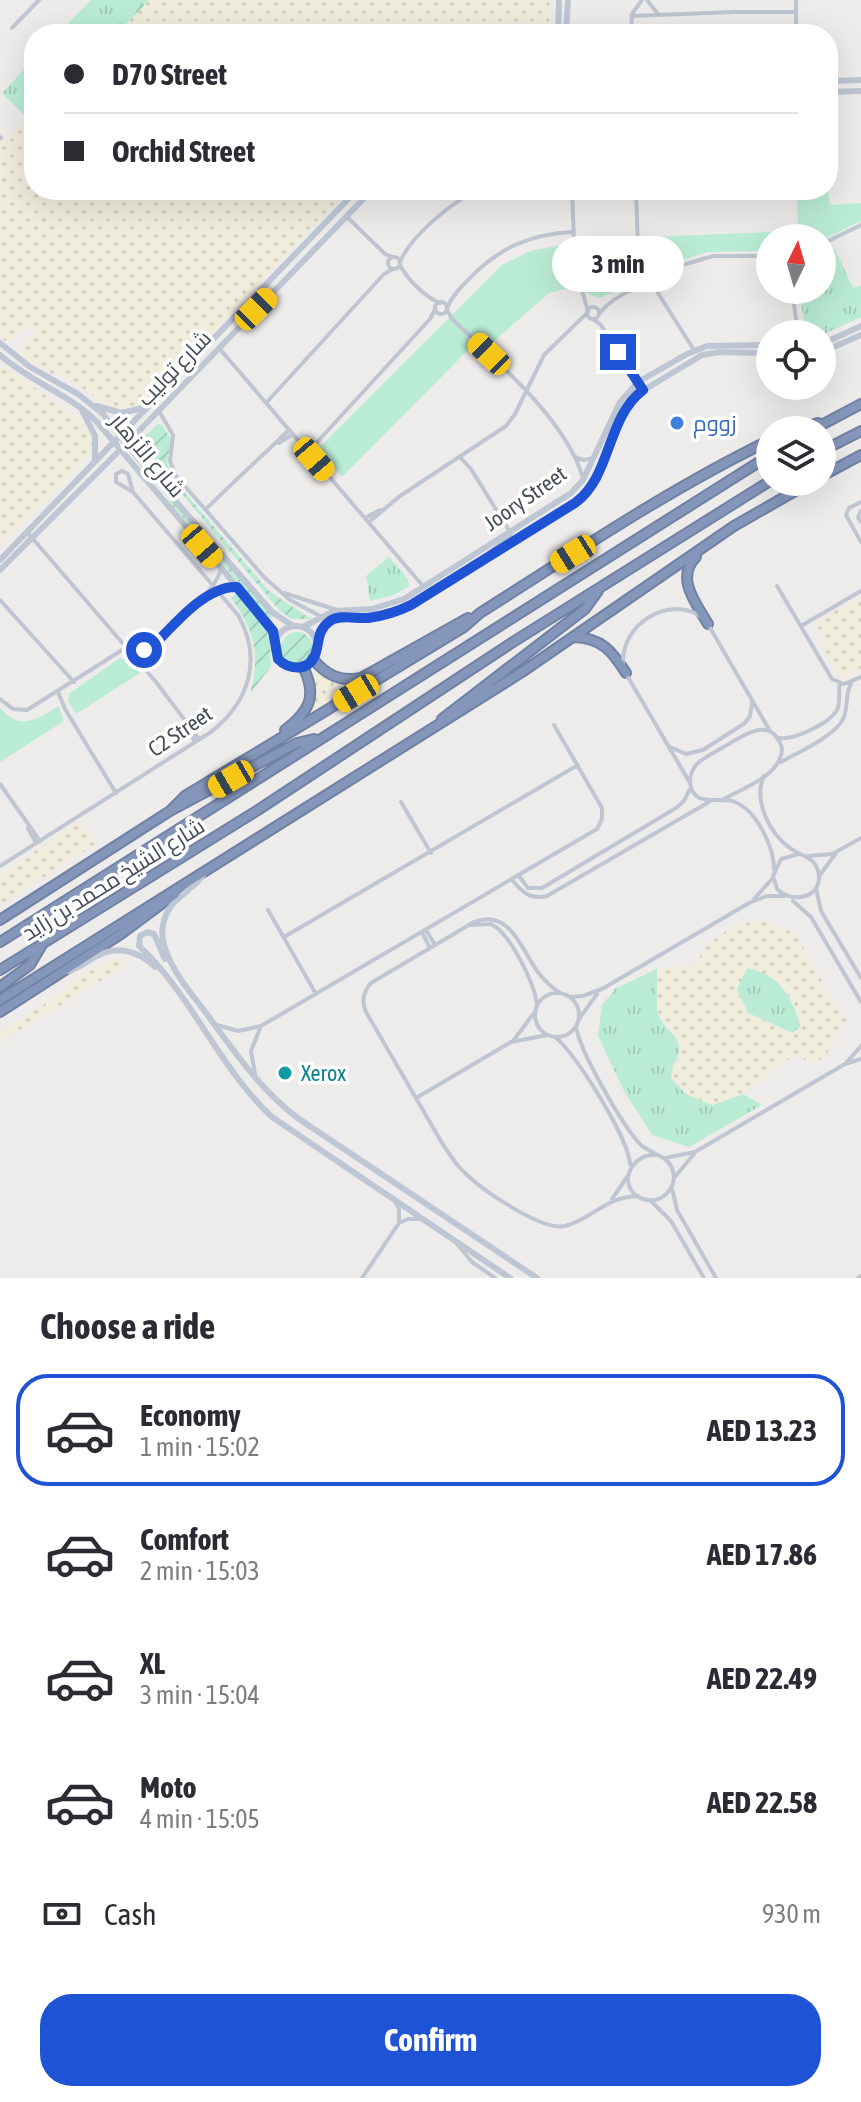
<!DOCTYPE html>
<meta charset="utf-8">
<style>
:root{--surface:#fff;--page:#f7f7f7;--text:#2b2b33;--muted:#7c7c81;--line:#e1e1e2;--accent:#1f53d5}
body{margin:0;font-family:"Asap Condensed",Cairo,sans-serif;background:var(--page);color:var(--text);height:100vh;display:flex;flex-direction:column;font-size:30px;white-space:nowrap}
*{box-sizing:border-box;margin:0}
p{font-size:26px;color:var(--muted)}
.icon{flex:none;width:44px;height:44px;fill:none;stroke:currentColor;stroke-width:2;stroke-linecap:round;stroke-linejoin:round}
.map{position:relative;height:1278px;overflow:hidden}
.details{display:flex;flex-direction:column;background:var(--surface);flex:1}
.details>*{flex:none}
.guide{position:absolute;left:24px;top:24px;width:814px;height:176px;border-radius:32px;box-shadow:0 8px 32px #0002;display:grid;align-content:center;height:176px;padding:0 40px;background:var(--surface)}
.needle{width:52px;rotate:5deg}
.fabs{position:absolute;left:756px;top:224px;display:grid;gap:16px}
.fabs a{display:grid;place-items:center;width:80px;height:80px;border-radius:50%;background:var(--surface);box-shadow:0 8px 32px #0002;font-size:40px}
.end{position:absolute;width:36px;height:36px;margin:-18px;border:10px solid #1f53d5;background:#fff;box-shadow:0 0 0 4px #fff}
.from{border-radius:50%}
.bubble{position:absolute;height:56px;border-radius:28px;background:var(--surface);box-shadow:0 8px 32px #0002;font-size:26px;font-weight:700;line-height:56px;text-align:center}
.car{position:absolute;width:24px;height:48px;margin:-24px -12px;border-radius:10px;box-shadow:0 0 6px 2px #0007;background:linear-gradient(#f5c518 24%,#345 0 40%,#f5c518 0 76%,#345 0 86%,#f5c518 0)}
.guide b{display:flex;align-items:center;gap:28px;height:76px;font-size:30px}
.guide b+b{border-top:2px solid var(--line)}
.guide i{width:20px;height:20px;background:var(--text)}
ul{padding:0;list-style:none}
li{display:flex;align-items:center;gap:24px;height:112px;margin:0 16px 12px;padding:0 24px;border:4px solid transparent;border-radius:32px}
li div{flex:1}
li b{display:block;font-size:30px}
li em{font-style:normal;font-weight:700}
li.active{border-color:var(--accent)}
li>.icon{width:72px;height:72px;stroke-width:1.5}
h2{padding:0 40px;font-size:36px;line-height:96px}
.pay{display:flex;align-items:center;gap:20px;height:88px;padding:0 40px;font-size:30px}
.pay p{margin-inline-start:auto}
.cta{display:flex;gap:16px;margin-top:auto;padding:16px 40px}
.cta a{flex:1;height:92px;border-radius:32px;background:var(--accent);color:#fff;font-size:32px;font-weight:700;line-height:92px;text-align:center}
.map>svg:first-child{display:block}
.grass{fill:url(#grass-tufts)}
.forest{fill:url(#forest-firs)}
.sand{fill:url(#sand-dots);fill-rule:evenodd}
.park{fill:#baecd5}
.garden{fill:url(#garden-furrows)}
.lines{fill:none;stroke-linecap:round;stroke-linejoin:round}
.highway-casing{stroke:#7081a5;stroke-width:12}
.street{stroke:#bfc5d1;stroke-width:4}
.secondary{stroke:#bec6d4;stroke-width:6}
.highway{stroke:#8496ba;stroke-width:8}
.route{stroke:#1f53d5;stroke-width:10}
.shop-dot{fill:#3f7fe0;stroke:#fff;stroke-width:3}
.culture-dot{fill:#0f9aa8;stroke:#fff;stroke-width:3}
.labels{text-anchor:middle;stroke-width:7;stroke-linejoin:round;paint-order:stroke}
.street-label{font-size:22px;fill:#454c58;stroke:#fff}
.shop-label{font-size:22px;fill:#366cbe;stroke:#fff;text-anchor:start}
.culture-label{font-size:22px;fill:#0d838f;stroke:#fff;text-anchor:start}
</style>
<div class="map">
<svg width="861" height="1278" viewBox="0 0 861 1278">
<defs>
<pattern id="grass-tufts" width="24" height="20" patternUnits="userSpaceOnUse" patternTransform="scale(2)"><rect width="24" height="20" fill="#baecd5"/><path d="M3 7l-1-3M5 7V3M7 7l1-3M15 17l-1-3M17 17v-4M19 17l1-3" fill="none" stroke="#a1ccb9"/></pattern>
<pattern id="forest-firs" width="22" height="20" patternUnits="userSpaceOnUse" patternTransform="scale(2)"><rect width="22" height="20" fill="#baecd5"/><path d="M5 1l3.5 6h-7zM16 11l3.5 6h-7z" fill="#a1ccb9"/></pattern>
<pattern id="sand-dots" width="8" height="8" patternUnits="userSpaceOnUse" patternTransform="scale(2)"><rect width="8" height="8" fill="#f0eddc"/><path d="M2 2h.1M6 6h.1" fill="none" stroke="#cfcdbf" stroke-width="1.8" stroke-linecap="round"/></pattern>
<pattern id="garden-furrows" width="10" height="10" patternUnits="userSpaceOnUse" patternTransform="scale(2)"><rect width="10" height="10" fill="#baecd5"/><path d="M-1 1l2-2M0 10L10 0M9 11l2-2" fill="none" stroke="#a1ccb9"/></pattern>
</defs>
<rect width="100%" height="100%" fill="#eeeceb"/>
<path class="grass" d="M91,0H149L117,34H58Z
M34,59V121L32,123L2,93Z
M834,248L853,288L861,285V317L822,335L806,334L799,290H822V253Z
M389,557L408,579L409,586L394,595L370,601L366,576Z
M747,967C782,977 790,994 801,1027L792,1033L748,1013L737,989Z
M657,969C658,978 656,1008 658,1013C668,1041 691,1032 672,1068L712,1105L743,1094L762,1105L689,1147L652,1135L624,1091L598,1036L602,1005L616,988Z"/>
<path class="forest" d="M140,0H150L118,34H108Z"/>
<path class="sand" d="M149,0H550L548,34H534L520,19L506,34H117Z
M25,115L32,122L34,121V190H347L147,401C136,408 124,411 110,407C99,403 89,391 78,385C61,375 26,368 18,349L36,330L30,324L11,341H5L0,337V141C10,135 23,126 25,115Z
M5,367L83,421C90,432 95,443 88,456L0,547V369Z
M861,597V668L842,679L829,661L816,621Z
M314,670L331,681L344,684L371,679L305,721L317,697Z
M80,821L97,843L0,905V875Z
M761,921L795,933L833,1000L847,1020L826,1056L813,1065L795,1054L743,1094L712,1105L686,1094L671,1078C672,1066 681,1057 679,1047C678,1034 664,1027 659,1014C656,1007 658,979 657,969L695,965L706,946L735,924ZM747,968C781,975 792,995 801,1027L792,1033L748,1013L737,989Z
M114,958H120L125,966L0,1042V1032L66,990C74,974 100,969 114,958Z"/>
<path class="park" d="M828,189L830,205L861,203V221L822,240L770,238V251L708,252L679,261L600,298L572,287L549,293L491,344L470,348L342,477L318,449L502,265L530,251L562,245L587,270L636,267L649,237L798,231L797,190Z
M120,658L131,661L140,673L76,714L68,701L70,693Z
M59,706L64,721L0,762V708C21,732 36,719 59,706Z"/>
<path class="garden" d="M158,424L162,425L171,439L167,463L175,481L269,591L311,619H292L280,611L145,450L143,438Z
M166,498L179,507L273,616L270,619Z
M236,593L249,605L270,635L271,667L250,693C261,656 254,628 231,598Z
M281 648a16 16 0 1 1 32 0a16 16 0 1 1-32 0Z"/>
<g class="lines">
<g class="highway-casing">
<path id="highway" d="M793,430L818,423
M812,430L861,404
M822,451L861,431
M822,476L861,455
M696,557C675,578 696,603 708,624
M574,637C602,638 612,651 626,673
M313,659C326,675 340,682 361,678L468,618
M442,719L585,609L598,591
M285,730C309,712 318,696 303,667
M170,811L185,796L464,627L480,613C575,553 669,489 770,440
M0,920L170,811L297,743L314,739
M0,942L770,455
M0,970L258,810L513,642L770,481
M0,987L30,965L43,943
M0,1000L522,672L734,526L811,482
M0,1012L121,934L175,894"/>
</g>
<path class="street" d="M647,0L658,14
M796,0V34
M631,16L734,12H796
M12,28L39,0
M631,34L632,14L642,0
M0,137L1,138
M572,190L575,267L588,311
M636,190L638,250L644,277
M347,217L385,254L393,257
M822,244L861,225
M388 263a6 6 0 1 1 12 0a6 6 0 1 1-12 0Z
M400,262C411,235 451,204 476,190
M400,265C407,279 425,297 440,303
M644 280a6 6 0 1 1 12 0a6 6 0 1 1-12 0Z
M652,274L713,256H770
M655,283L658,293L694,350
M792,290L798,334
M435 308a6 6 0 1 1 12 0a6 6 0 1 1-12 0Z
M587 313a6 6 0 1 1 12 0a6 6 0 1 1-12 0Z
M447,308C452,296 461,287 470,278C500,247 531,234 573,232
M447,310L452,319C495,360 566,419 583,478
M599,314C609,301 631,287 648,285
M593,319L601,325L643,390
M219,348L423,586
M266,403L384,274L393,269
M159,411L173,435L170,461L176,476L265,578L290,600L322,617
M279,443L293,434
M308,452L430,319L435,309
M460,457L471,469L510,532
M575,457L584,460L593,458
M122,471L128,474L133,492L116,482V474Z
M861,502L849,508L846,515L861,542
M206,509C233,482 262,456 289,430
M861,511L858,517L861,522
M365,518L380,510
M369,522L400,496L506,426L515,414L544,355L588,312
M27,532L156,682L199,739
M777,586L832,679L844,684L861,677
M284,593L337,610
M205,598L222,588L235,587
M0,600L74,682
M709,626L770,731
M801,626L861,591
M138,660C158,643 217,591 221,569
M623,664C621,625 667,595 700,616
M625,672L690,783
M58,692L65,709L116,793
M0,699L13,709L27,710L127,647
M187,727L195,742
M779,738C794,740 829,724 837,710C841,702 838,692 840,683
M670,747L686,754L703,750L745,723L750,716L752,703
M781,762C797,753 835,736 843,719C849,707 844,694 852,682
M764,776C753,800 769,833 790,848C800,856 814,856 818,871C825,897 793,905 777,889L773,876L781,859L799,854
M0,784L40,841
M724,799C745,787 782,775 782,748C771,713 741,737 722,748C714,753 702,758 696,765C692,770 690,776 690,782C693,810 720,795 735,802C757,811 774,847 774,869
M401,802L431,853
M28,828L36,843
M808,856L832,854L861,838
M0,866L211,732C249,702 263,659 238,615L133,492
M820,875L836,853
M519,876L528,888H542L676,808L684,801L690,789
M512,880C522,892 530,900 547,896L709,802
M816,888L821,911L861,978
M754,899L772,879
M793,901L811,917L861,1002
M268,910L316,994
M471,925L491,924C511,934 534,983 537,1004
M426,930L435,945
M422,932L430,948
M284,937L578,765
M535 1015a22 22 0 1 1 44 0a22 22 0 1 1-44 0Z
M560,993C551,987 544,980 537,971C521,948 509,908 474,922L371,983C363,992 361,1001 366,1012L442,1143C449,1153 455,1164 464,1172C482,1190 541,1231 565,1226C593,1219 604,1197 638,1196
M570,997L583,996L602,989L749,903L767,896H784
M579,1019L597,994
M217,1025L238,1031L261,1026L597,829L602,819V808L554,725
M576,1026C579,1050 623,1127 641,1145C650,1153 665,1155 671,1166C681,1184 663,1206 643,1199C616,1189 629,1154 655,1155
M555,1037C575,1052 629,1139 630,1164
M513,1041L534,1013
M847,1062L861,1046
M255,1074L251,1051L261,1026
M416,1098L511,1042L547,1035
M665,1158L695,1152L845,1064L861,1059
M674,1178L694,1154
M672,1188L677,1210L716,1278
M612,1199L627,1177
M651,1201L671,1221L704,1278
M399,1223L408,1219H420
M457,1244L472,1262L495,1278
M362,1278L399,1223V1209L395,1201
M858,1278L861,1276"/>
<path class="secondary" d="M558,34L559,0
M566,34L568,0
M828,81L861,80
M828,92L861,91
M0,343L30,367L78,394L103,414L126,444L272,612L293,626
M822,344L861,326
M822,352L861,335
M0,355C29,381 69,394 97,422L268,623L276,640
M97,406L121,413L147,407
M82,410L95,436V459
M138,432V447L153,471
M490,553L507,540L510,533
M0,560L357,190
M0,570L138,432L372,190
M275 647a21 21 0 1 1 42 0a21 21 0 1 1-42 0Z
M303,627L334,611L372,609L404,599L571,493L583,480L620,402L638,382L687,354L707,346L770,345
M316,642L326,625L333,619L374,617L411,605L579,499L594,481L624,411L639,393L702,355L720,352L770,353
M206,870C196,891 170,896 164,921C161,931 162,941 166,951C174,974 192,994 206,1013C234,1051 260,1090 299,1119L537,1278
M165,959L154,934L147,932L140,936L139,946C192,995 219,1068 272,1117L510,1278
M68,971C79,968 87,961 97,956C117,945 139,951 155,967"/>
<use href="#highway" class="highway"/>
</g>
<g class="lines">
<path class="route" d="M144,650L135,657L138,661C163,639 201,585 237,587L273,631L278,659C289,670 308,672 315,655C320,643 316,631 330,621C339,614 356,619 368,618C383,616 397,612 411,605L575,503C612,476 606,418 643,390L618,352"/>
</g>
<circle class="shop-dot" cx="677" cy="423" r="8"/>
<circle class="culture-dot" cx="285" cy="1073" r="8"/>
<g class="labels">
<g class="street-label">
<text transform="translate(174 368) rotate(-46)" y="8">شارع توليب</text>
<text transform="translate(148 455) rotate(50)" y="8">شارع الأزهار</text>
<text transform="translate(525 498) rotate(-35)" y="8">Joory Street</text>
<text transform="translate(180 731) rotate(-34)" y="8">C2 Street</text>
<text transform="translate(113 879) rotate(-32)" y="8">شارع الشيخ محمد بن زايد</text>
</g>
<g class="shop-label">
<text x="693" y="431">زووم</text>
</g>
<g class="culture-label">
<text x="301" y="1081">Xerox</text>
</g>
</g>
</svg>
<div class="fabs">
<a><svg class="needle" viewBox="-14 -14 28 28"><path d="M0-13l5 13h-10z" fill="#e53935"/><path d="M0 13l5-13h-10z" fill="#7c7c81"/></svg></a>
<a><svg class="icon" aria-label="locate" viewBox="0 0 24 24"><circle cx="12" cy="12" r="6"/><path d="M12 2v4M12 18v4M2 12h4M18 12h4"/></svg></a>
<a><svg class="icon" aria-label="layers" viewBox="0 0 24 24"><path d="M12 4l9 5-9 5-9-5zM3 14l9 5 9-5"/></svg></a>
</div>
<i class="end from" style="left:144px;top:650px"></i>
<i class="end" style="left:618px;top:352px"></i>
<div class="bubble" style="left:552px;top:236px;width:132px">3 min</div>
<i class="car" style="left:256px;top:309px;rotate:45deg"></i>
<i class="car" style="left:489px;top:354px;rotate:314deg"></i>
<i class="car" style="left:314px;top:459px;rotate:139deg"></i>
<i class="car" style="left:202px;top:546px;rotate:139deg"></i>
<i class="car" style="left:573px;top:554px;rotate:238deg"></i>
<i class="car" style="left:356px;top:693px;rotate:239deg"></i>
<i class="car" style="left:231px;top:779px;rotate:240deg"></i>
<div class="guide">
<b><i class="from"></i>D70 Street</b>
<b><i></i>Orchid Street</b>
</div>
</div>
<section class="details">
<h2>Choose a ride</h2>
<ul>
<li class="active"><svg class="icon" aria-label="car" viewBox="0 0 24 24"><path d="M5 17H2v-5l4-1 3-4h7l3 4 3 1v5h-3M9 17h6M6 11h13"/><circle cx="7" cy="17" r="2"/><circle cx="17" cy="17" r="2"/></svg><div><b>Economy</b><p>1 min · 15:02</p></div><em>AED 13.23</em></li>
<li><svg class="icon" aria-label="car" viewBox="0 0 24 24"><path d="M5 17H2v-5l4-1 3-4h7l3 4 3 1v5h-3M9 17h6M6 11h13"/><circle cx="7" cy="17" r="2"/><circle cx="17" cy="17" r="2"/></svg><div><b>Comfort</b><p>2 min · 15:03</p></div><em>AED 17.86</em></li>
<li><svg class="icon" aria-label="car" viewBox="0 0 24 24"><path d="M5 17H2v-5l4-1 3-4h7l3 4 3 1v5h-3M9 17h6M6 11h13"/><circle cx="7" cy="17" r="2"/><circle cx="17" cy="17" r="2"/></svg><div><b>XL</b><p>3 min · 15:04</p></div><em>AED 22.49</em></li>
<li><svg class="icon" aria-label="car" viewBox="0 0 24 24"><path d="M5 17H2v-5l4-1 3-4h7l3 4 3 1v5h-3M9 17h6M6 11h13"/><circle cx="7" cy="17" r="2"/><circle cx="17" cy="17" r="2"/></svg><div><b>Moto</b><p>4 min · 15:05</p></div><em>AED 22.58</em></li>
</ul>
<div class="pay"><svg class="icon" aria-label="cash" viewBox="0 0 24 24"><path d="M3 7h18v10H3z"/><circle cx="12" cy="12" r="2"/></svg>Cash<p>930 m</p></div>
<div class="cta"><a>Confirm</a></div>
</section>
